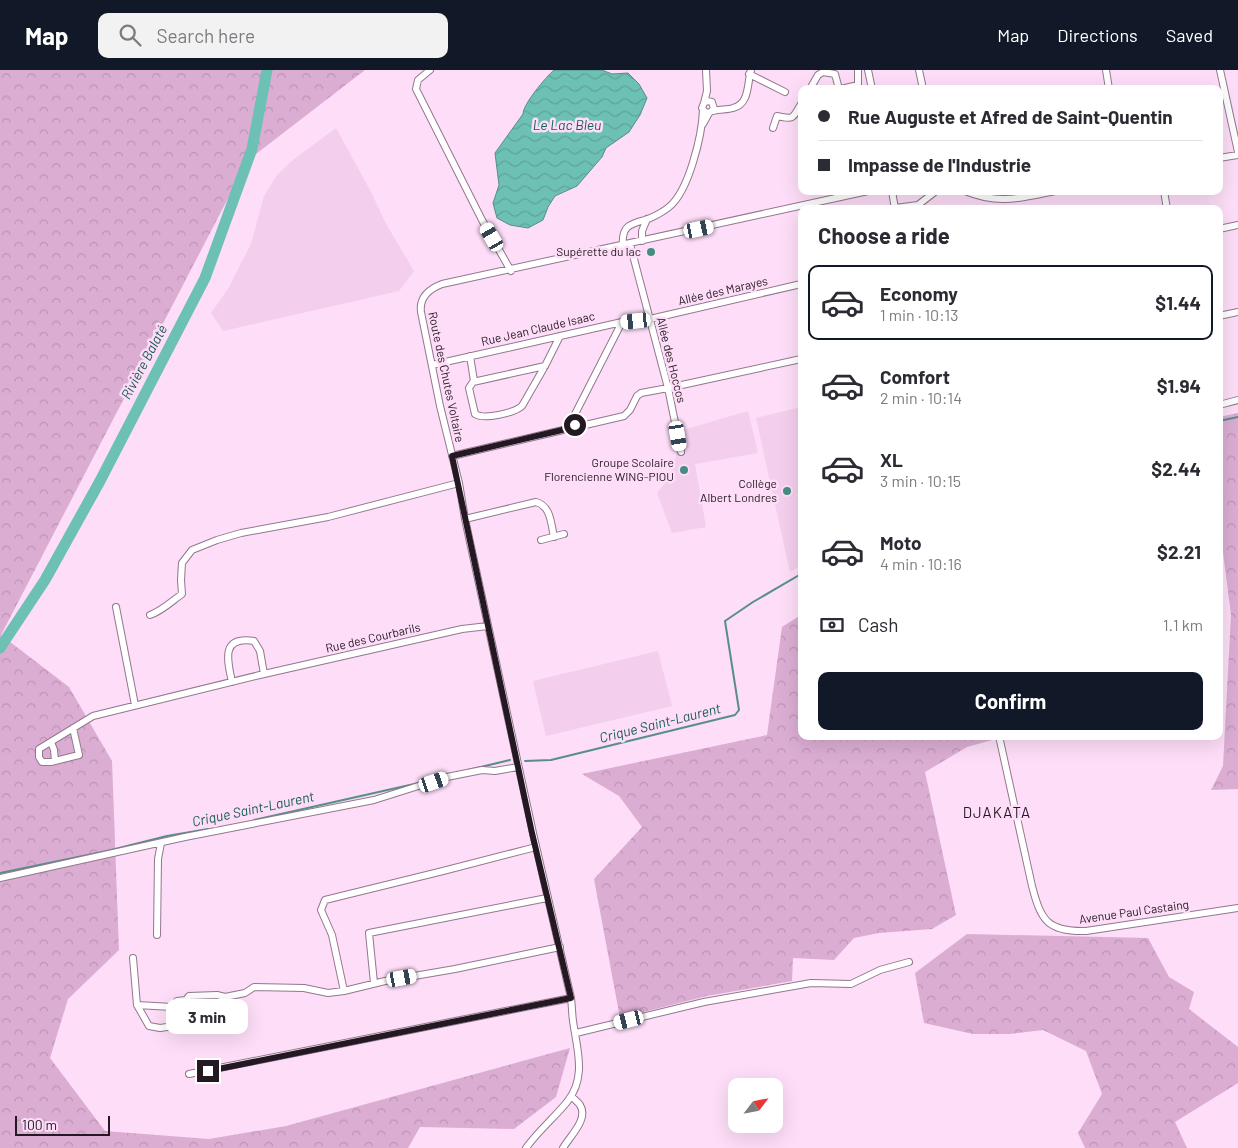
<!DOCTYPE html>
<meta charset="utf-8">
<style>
:root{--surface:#fff;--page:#f2f2f3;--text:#2b2b33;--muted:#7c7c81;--line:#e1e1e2;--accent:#111827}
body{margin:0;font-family:Barlow,sans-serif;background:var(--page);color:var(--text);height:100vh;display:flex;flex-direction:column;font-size:19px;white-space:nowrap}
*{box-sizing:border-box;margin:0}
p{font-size:16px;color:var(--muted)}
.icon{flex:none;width:28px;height:28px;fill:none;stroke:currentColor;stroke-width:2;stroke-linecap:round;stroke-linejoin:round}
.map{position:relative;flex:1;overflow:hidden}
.details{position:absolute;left:798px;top:135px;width:425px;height:535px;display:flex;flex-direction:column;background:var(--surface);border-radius:10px;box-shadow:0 5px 20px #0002}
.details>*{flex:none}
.banner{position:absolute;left:798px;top:15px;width:425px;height:110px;border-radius:10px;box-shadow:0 5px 20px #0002;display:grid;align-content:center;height:110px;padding:0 20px;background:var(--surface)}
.needle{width:32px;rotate:58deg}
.fabs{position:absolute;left:728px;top:1008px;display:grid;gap:10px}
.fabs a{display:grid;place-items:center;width:55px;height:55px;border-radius:10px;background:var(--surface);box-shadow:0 5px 20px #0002;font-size:25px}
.scale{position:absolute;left:15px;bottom:12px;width:95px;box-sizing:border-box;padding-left:5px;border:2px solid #241922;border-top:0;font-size:14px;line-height:18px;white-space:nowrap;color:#241922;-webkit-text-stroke:4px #fdddf7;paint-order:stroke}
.end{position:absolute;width:22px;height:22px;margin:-11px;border:6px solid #241922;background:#fff;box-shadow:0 0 0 2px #fff}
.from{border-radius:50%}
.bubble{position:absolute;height:35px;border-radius:10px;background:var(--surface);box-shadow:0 5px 20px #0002;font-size:16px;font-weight:700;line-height:35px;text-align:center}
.car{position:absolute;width:15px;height:30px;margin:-15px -8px;border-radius:6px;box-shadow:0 0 4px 1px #0007;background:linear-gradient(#fff 24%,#345 0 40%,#fff 0 76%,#345 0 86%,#fff 0)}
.banner b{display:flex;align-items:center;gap:18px;height:48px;font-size:19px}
.banner b+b{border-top:1px solid var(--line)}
.banner i{width:12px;height:12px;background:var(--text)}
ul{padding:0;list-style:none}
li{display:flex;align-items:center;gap:15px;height:75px;margin:0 10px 8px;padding:0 10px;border:2px solid transparent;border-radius:10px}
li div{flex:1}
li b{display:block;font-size:19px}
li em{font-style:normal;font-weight:700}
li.current{border-color:var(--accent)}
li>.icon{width:45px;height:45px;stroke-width:1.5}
h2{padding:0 20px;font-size:22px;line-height:60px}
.pay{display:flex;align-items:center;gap:12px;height:55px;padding:0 20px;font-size:19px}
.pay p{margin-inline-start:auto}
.cta{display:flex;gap:10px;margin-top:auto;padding:10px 20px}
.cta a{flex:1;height:58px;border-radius:10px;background:var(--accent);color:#fff;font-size:20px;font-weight:700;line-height:58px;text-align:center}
header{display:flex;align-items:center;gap:30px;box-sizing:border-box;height:70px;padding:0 25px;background:var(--accent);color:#fff}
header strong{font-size:24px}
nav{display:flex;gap:28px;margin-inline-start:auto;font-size:18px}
.search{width:350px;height:45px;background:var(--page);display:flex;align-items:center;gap:12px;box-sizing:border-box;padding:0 18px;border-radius:10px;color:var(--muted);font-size:19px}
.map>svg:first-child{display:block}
.built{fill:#f3ceed}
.forest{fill:url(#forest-crowns)}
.water{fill:url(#water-waves);stroke:#578e88}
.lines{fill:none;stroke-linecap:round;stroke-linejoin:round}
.stream{stroke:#578e88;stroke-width:2}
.river{stroke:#6dc0b4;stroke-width:11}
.minor-casing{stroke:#93778f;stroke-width:8}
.minor{stroke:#fff;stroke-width:6}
.route{stroke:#241922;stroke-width:6}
.poi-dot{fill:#478c82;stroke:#fdddf7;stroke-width:2}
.labels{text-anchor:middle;stroke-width:5;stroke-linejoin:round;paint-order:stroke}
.poi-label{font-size:12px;fill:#241922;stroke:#fdddf7;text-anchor:end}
.street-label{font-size:12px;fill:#241922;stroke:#fdddf7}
.water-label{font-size:14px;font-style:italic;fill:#195d55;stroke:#fdddf7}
.quarter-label{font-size:15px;letter-spacing:1px;fill:#241922;stroke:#fdddf7}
</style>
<header>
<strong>Map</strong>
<div class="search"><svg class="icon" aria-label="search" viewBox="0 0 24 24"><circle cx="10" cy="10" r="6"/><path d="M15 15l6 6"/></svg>Search here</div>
<nav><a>Map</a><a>Directions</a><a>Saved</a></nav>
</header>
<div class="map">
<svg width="1238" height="1078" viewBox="0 0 1238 1078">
<defs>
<pattern id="forest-crowns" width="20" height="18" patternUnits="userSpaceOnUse" patternTransform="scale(1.25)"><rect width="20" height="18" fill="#dbadd3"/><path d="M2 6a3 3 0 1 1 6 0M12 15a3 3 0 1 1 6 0" fill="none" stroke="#bc94b5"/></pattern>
<pattern id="water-waves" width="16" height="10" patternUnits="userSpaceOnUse" patternTransform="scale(1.25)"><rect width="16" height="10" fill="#6dc0b4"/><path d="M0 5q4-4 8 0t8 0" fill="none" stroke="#5ea49a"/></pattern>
</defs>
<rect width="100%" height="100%" fill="#fdddf7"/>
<path class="built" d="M336,58L371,122L386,154L414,201L399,221L223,261L211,243L228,219L251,174L264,126L277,105L293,90Z
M801,337V495L790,502L756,348Z
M748,341L758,383L695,394L706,457L672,463L657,423L671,406L676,385L673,363Z
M658,581L672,636L546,666L533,611Z"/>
<path class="forest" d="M0,0H365L248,90L1,565L69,617L112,691L119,880L68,929L50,988L105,1061L209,1069L286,1056L570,978L556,1027L514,1059L420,1057L408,1078H0Z
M1238,343V719L1211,720L1223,696L1231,545L1219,451V347Z
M801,545V666H992V670L967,677L925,702L956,845L932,859L879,863L854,868L834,890L793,888L792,911L707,926L620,948L594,809L642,757L619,726L582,704L767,665L782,557Z
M967,864L1148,868L1169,907L1194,922L1189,939L1238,977V1013L1175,1052L1187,1078H1085L1078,1063L1102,1024L1086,981L1043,960L1010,964H973L924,953L915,903Z"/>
<path class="water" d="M554,0H602L612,4L628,3L639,14L647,28L640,45L629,62L606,78L602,87L577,116L555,126L548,137L543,150L528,158L510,155L497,148L493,133L499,115L495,83L523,44C523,34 546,7 554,0Z"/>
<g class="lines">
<path class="stream" d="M1219,351L1238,347
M525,691L551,690L735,645L739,640L725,551L753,532L801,504
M468,700L510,690
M254,750L423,712
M0,803L107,781L167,766L208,759"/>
<path class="river" d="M0,578L45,510L100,411L205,208L252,79L267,0"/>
<g class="minor-casing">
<path id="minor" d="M430,0L418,10L416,19L482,150L511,201
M868,0L872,19
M919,0L923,19
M1106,0L1109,19
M1220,0L1238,82
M749,4L785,22
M810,19L818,5L823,2L835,4L839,19
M841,19L858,15V0
M704,33L707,21L706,0
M713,41C720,39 727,40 733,38C750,34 747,13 751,0
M703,54L709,43L714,39L712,32L707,31L704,33L702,38L705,42L709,43
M773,58L777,46C794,50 793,48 801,34
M1219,88L1238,85
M892,121L895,139
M965,121C999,135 1020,128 1055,121
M1164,121L1167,139
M895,138L918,135L936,121
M1219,159L1238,155
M642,171V161L647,149
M630,174L668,318L681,382
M623,176C621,154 632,154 648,149C655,146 663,142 669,137C689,121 702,65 703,40
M1219,246L1238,242
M470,286L474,311
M432,295L622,252L650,249L801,214
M545,296L473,312L469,318L475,344C484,350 514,343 522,336L545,296L560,266
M1219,335L1238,330
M573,354L576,356H581L624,346L630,340L637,326L641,323L668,318L801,289
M573,354L574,346L622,252
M452,386L563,360L573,354
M465,449L536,432C551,436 551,454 554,467
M541,470L564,464
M116,537L135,635
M150,545C162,541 172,531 182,524L181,510L182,493L192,480L217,470L241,463L328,447L459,413
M232,612C227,589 221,566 254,571L260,581L264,604
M73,658L79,685L51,692H42L39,687V679L93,646L264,604L462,559L488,556
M999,666L1032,816C1041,851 1048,862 1086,861L1238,838
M51,672L54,680L55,691
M0,808L185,767L374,730L447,707L482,700L495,701L518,697
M157,865L158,789L161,773
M133,888L137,935L149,956L160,958L174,956L172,937
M374,913L369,863L547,828
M344,921L385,911L455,899L560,877
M137,935L172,937L177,931L186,930L189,926L217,925L225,927L245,923L254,917L304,918L328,923L344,921L332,865L321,840L325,830L443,801L536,777
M576,963L704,932L811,913L851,914L880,900L909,892
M189,1004L571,928
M526,1078C538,1061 554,1048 567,1032C587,1007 577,980 573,951C572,944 572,936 571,928L533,763L465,449L459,413L440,336L421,242C419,227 429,219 442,214L868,121
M563,1078C570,1066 589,1049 580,1035C578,1032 574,1029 571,1026"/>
</g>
<use href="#minor" class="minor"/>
</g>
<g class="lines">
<path class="route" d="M208,1001L571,928L532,763L452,386L562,360L573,354L575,355"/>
</g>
<g class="poi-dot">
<circle cx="651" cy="182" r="5"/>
<circle cx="684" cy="400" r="5"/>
<circle cx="787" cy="421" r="5"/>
</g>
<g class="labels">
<g class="poi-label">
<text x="641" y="186">Supérette du lac</text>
<text x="674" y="397">Groupe Scolaire<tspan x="674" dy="14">Florencienne WING-PIOU</tspan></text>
<text x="777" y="418">Collège<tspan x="777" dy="14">Albert Londres</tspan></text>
</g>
<g class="street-label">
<text transform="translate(723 221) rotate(-13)" y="4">Allée des Marayes</text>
<text transform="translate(538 259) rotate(-13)" y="4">Rue Jean Claude Isaac</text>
<text transform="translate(671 290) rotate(76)" y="4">Allée des Hoccos</text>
<text transform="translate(446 307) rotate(78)" y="4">Route des Chutes Voltaire</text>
<text transform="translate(373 568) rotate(-13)" y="4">Rue des Courbarils</text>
<text transform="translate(1134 842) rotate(-8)" y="4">Avenue Paul Castaing</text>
</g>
<g class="water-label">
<text x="567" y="60">Le Lac Bleu</text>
<text transform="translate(144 292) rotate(-62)" y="5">Rivière Balaté</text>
<text transform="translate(660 653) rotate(-14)" y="5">Crique Saint-Laurent</text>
<text transform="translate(253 739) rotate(-12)" y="5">Crique Saint-Laurent</text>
</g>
<g class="quarter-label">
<text x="997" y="748">DJAKATA</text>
</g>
</g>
</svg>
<div class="fabs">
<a><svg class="needle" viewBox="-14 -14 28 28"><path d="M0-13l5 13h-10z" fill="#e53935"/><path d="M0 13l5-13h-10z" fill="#7c7c81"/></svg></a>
</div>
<div class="scale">100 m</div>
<i class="end from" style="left:575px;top:355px"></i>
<i class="end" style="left:208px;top:1001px"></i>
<div class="bubble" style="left:166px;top:929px;width:82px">3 min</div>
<i class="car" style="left:699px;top:159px;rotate:78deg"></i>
<i class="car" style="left:492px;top:167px;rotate:330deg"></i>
<i class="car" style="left:636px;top:251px;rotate:264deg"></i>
<i class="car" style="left:678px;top:366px;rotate:170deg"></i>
<i class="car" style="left:434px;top:712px;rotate:71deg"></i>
<i class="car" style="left:402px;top:908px;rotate:80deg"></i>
<i class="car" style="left:629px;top:950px;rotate:256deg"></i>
<div class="banner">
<b><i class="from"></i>Rue Auguste et Afred de Saint-Quentin</b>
<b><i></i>Impasse de l'Industrie</b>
</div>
<section class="details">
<h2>Choose a ride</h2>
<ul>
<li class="current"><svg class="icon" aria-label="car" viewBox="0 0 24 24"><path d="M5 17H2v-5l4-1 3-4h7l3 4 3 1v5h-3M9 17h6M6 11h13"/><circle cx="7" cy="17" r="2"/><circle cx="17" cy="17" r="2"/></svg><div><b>Economy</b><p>1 min · 10:13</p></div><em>$1.44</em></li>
<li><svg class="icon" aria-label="car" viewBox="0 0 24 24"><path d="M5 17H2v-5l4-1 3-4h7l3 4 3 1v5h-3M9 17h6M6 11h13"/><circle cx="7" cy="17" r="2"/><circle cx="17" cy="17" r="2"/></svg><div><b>Comfort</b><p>2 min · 10:14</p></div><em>$1.94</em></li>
<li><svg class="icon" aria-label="car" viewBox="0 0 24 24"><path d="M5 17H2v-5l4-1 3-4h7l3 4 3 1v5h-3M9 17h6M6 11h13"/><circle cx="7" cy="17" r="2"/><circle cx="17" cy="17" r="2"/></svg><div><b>XL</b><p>3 min · 10:15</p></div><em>$2.44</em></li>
<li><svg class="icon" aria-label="car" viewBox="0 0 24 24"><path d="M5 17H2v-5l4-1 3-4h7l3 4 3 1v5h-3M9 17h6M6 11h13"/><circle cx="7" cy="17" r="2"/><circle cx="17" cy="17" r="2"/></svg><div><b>Moto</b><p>4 min · 10:16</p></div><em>$2.21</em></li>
</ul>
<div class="pay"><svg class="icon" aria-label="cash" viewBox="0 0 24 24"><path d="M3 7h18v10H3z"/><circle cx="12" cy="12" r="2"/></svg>Cash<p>1.1 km</p></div>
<div class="cta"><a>Confirm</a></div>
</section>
</div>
